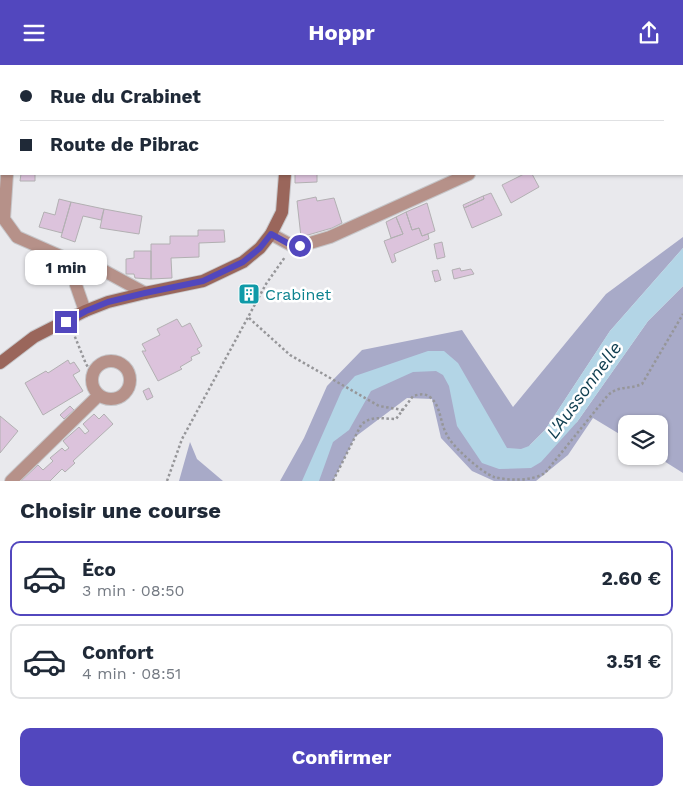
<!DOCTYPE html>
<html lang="fr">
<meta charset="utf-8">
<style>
:root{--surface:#fff;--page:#f6f6f7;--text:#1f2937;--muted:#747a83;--line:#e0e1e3;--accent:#5247be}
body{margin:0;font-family:"Work Sans",sans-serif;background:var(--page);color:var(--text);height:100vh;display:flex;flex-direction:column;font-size:19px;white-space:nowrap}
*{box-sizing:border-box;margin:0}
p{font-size:16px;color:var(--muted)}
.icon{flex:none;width:28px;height:28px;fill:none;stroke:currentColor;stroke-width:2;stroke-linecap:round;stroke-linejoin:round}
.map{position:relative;height:416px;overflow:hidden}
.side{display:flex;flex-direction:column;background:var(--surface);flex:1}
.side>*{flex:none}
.banner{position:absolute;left:0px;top:0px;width:684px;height:110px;box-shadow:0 1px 4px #0004;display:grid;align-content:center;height:110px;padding:0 20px;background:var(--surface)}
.controls{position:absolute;left:618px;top:350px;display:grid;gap:10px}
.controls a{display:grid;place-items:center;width:50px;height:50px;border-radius:10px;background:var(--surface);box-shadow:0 1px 4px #0004;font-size:25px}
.end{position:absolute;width:22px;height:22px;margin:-11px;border:6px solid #5247be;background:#fff;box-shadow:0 0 0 2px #fff}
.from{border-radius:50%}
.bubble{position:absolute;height:35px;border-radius:10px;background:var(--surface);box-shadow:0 1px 4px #0004;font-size:16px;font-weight:700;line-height:35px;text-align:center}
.banner b{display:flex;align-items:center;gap:18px;height:48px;font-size:19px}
.banner b+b{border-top:1px solid var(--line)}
.banner i{width:12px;height:12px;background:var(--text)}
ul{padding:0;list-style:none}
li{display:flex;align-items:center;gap:15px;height:75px;margin:0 10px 8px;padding:0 10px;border:2px solid var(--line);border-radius:10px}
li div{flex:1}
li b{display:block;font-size:19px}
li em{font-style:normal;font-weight:700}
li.selected{border-color:var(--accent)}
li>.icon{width:45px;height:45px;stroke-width:1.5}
h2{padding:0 20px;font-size:22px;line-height:60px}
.primary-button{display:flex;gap:10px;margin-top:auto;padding:10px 20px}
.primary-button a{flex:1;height:58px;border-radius:10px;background:var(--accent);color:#fff;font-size:20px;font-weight:700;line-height:58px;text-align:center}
header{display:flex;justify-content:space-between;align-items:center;height:65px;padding:0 20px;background:var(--accent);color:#fff;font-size:22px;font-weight:700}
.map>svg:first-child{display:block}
.forest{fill:#a8aac8}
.water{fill:#b3d5e6}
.building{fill:#dcc3dc;stroke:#b2b0b2}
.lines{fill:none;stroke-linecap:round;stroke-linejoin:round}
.service-casing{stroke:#c6c6c9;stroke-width:9}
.minor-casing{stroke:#c6c6c9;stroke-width:14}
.secondary-casing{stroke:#c6c6c9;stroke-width:14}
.path{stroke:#969699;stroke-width:2.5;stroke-dasharray:2.5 2.5;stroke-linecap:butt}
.service{stroke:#b69189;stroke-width:7}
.minor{stroke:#b69189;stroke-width:12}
.secondary{stroke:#9a665b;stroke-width:12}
.route{stroke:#5247be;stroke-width:6}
.labels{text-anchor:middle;stroke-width:5;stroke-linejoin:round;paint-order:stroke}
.culture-label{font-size:16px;fill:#0d838f;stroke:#fff;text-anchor:start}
.water-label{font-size:18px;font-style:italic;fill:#0e3d4f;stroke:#fff}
</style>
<header><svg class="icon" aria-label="menu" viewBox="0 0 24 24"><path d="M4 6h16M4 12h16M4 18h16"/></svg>Hoppr<svg class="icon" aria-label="share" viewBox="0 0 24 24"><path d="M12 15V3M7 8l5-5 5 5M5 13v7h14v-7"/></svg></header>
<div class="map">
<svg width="683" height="416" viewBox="0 0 683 416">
<rect width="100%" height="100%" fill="#e9e9ed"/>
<path class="forest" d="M683,172V183L610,266L545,365L529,381L577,357L648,256L683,221V408L656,391H659V359H626V373L593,353L568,390L536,416H494L472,406L441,373L432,334L407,333L355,372L333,416H280L304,373L327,321L362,285L462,265L513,342L606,229Z
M190,377L197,394L223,416H179Z"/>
<path class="water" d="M683,183V221L648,256L577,357L541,397L531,403L499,404L482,398L457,361L449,321L443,310L436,306L413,307L371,326L349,365L333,377L319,416H302L342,325L355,311L428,286H444L458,298L507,383L521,384L529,381L545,365L610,266Z"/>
<path class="building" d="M21,109H35V116H20Z
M295,109H317V117L295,118Z
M524,109H532L539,122L511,138L502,120Z
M491,128L502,150L472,163L464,143L484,134L483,131Z
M483,131L484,134L464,143L463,140Z
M316,132L317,136L334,133L342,158L332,163L301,172L297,136Z
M59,134L71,137L62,168L39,162L44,147L55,150Z
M71,137L104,144L101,155L83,151L75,177L61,172Z
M427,138L435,166L422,171L419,163L412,165L406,147Z
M104,144L142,151L139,169L100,163Z
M406,147L412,165L419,163L422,171L428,169L429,174L394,189L396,196L392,198L384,176L403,169L396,152Z
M396,152L403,169L391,173L386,157Z
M198,165H224L225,177L199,178V192L171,193L172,213L151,214V179H170V171H198Z
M442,177L445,192L437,194L434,179Z
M134,186H151V214L135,213L134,209H126V194L134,193Z
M460,203L461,206L471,204L474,209L454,214L452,205Z
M438,205L441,215L435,217L432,206Z
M177,254L182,262L190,258L202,281L197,284L200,288L191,292L192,295L180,302L182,304L158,316L142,286H146L142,279L160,270L157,264Z
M68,295L70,299L74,297L80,306L73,310L83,326L43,350L25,318L46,306L48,308Z
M149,323L153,332L147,335L143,326Z
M70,341L74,345L64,354L60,350Z
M94,349L99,354L104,349L113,359L73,396L75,398L65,407L62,404L50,416H21L38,400L43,405L53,396L50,393L62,383L65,386L69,383L63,376L79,362L85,369L89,366L83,359Z
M0,351L18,366L0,388Z"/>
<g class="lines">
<g class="service-casing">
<path id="service" d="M600,0V1"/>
</g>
<g class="minor-casing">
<path id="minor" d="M645,1L647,0
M0,62H1
M7,109L4,154L17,172L67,194L86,196L145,228
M271,169L291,180L300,181L330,172L469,109
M85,246L76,220L86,196
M92 315a19 19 0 1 1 38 0a19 19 0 1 1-38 0Z
M11,416L99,330"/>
</g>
<g class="secondary-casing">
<path id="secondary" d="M284,0V1
M0,298L34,272L85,246L108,237L145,228L203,216L243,197L260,183L271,169L282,147L285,109"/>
</g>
<path class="path" d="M249,253L290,290L379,341L403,345
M73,267L86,299L92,308
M167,416L182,374L266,219L285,192
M333,416L361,360C371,350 383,354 396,354L413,331C420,329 426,328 431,333C441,342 440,357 446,368C451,381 481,407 494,412C510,416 532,416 545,408L608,330C620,320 628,325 642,319L683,249"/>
<use href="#service" class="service"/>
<use href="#minor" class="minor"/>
<use href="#secondary" class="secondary"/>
</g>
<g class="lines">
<path class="route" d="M66,257L86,246L108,237L145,228L203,216L243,197L260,183L271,169L291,180L300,181"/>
</g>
<defs>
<g id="building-square" transform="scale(1.125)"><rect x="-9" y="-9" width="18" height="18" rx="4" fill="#0f9aa8" stroke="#fff"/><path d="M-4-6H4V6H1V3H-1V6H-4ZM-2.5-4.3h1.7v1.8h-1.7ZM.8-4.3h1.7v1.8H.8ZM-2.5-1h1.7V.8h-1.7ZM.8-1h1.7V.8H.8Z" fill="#fff"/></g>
</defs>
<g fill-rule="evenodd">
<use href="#building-square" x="249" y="229"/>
</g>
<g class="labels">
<g class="culture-label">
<text x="265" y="235">Crabinet</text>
</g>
<g class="water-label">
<text transform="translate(584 325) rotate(-54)" y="6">L'Aussonnelle</text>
</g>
</g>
</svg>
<div class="controls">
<a><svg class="icon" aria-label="layers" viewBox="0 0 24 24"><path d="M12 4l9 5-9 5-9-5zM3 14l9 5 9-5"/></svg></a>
</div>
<i class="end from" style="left:300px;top:181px"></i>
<i class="end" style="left:66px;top:257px"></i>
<div class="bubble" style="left:25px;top:185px;width:82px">1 min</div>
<div class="banner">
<b><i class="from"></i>Rue du Crabinet</b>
<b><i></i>Route de Pibrac</b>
</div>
</div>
<section class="side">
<h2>Choisir une course</h2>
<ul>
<li class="selected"><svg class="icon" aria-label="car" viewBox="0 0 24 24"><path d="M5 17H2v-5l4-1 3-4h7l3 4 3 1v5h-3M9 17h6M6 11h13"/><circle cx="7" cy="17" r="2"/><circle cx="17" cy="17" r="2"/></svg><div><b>Éco</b><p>3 min · 08:50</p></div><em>2.60 €</em></li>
<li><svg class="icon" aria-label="car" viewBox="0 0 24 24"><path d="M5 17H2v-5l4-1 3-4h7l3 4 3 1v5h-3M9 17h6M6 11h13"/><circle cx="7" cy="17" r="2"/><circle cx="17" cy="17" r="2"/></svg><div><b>Confort</b><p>4 min · 08:51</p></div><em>3.51 €</em></li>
</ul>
<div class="primary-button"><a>Confirmer</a></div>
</section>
